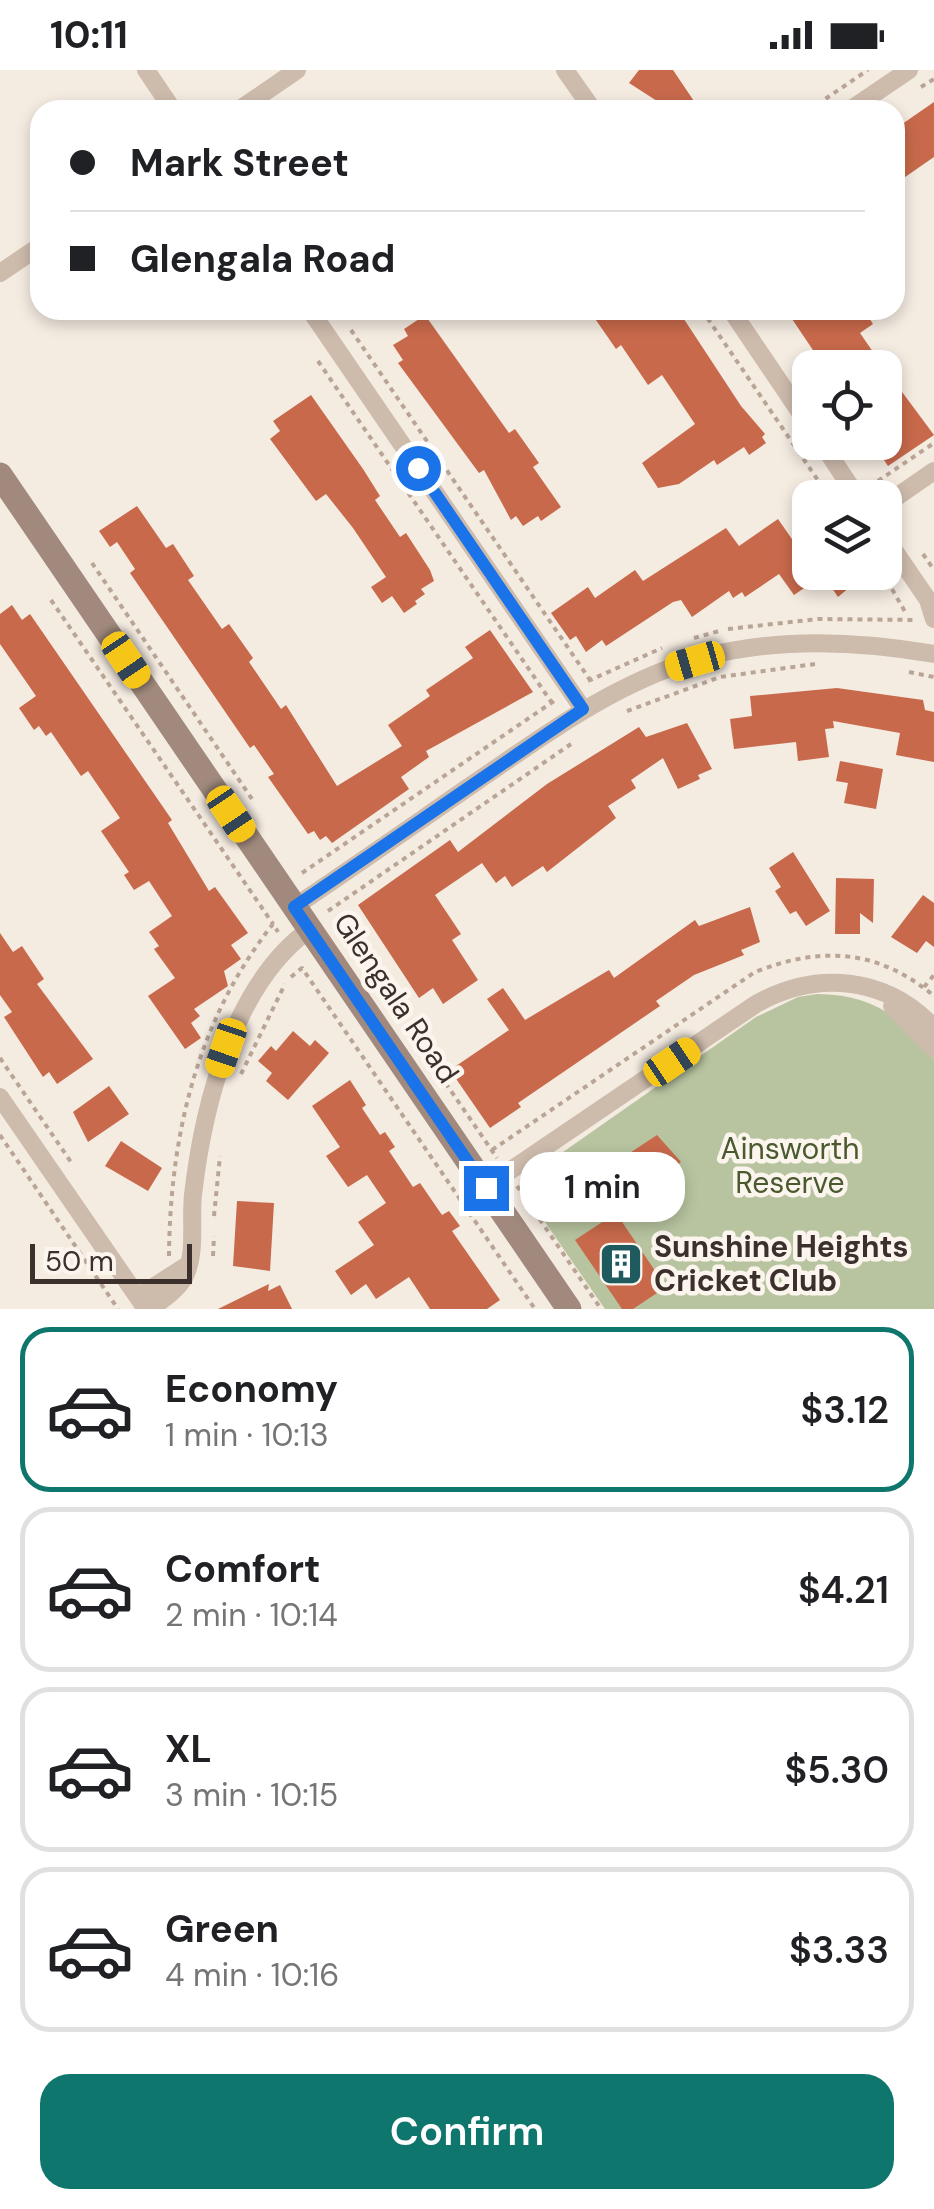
<!DOCTYPE html>
<meta charset="utf-8">
<style>
:root{--surface:#fff;--page:#f6f6f6;--text:#202124;--muted:#757577;--line:#e0e0e0;--accent:#0f766e}
body{margin:0;font-family:"DM Sans",sans-serif;background:var(--page);color:var(--text);height:100vh;display:flex;flex-direction:column;font-size:38px;white-space:nowrap}
*{box-sizing:border-box;margin:0}
p{font-size:32px;color:var(--muted)}
.icon{flex:none;width:55px;height:55px;fill:none;stroke:currentColor;stroke-width:2;stroke-linecap:round;stroke-linejoin:round}
.map{position:relative;height:1239px;overflow:hidden}
.panel{display:flex;flex-direction:column;background:var(--surface);flex:1}
.panel>*{flex:none}
.hud{position:absolute;left:30px;top:30px;width:875px;height:220px;border-radius:30px;box-shadow:0 5px 15px #0003;display:grid;align-content:center;height:220px;padding:0 40px;background:var(--surface)}
.controls{position:absolute;left:792px;top:280px;display:grid;gap:20px}
.controls a{display:grid;place-items:center;width:110px;height:110px;border-radius:20px;background:var(--surface);box-shadow:0 5px 15px #0003;font-size:50px}
.scale{position:absolute;left:30px;bottom:25px;width:162px;box-sizing:border-box;padding-left:10px;border:5px solid #3b302b;border-top:0;font-size:28px;line-height:35px;white-space:nowrap;color:#3b302b;-webkit-text-stroke:8px #fbf5ee;paint-order:stroke}
.end{position:absolute;width:45px;height:45px;margin:-22px;border:12px solid #1a73e8;background:#fff;box-shadow:0 0 0 5px #fff}
.from{border-radius:50%}
.bubble{position:absolute;height:70px;border-radius:30px;background:var(--surface);box-shadow:0 5px 15px #0003;font-size:32px;font-weight:600;line-height:70px;text-align:center}
.car{position:absolute;width:30px;height:60px;margin:-30px -15px;border-radius:12px;box-shadow:0 0 8px 2px #0007;background:linear-gradient(#f5c518 24%,#345 0 40%,#f5c518 0 76%,#345 0 86%,#f5c518 0)}
.hud b{display:flex;align-items:center;gap:35px;height:95px;font-size:38px}
.hud b+b{border-top:2px solid var(--line)}
.hud i{width:25px;height:25px;background:var(--text)}
ul{padding:18px 0 0;list-style:none}
li{display:flex;align-items:center;gap:30px;height:165px;margin:0 20px 15px;padding:0 20px;border:5px solid var(--line);border-radius:30px}
li div{flex:1}
li b{display:block;font-size:38px}
li em{font-style:normal;font-weight:600}
li.selected{border-color:var(--accent)}
li>.icon{width:90px;height:90px;stroke-width:1.5}
.button{display:flex;gap:20px;margin-top:auto;padding:20px 40px}
.button a{flex:1;height:115px;border-radius:30px;background:var(--accent);color:#fff;font-size:40px;font-weight:600;line-height:115px;text-align:center}
.status{display:flex;justify-content:space-between;align-items:center;height:70px;padding:0 50px;background:var(--surface);direction:ltr}
.status svg{height:28px;fill:currentColor}
.map>svg:first-child{display:block}
.green{fill:#b8c4a0}
.building{fill:#c8694b}
.lines{fill:none;stroke-linecap:round;stroke-linejoin:round}
.path{stroke:#b9a596;stroke-width:4;stroke-dasharray:5 5;stroke-linecap:butt}
.street{stroke:#cdbbac;stroke-width:18}
.secondary{stroke:#a18a7d;stroke-width:25}
.route{stroke:#1a73e8;stroke-width:12}
.labels{text-anchor:middle;stroke-width:9;stroke-linejoin:round;paint-order:stroke}
.street-label{font-size:30px;fill:#3b302b;stroke:#fbf5ee}
.park-label{font-size:30px;fill:#4a5a2e;stroke:#fbf5ee}
.poi-label{font-size:30px;font-weight:bold;fill:#3b302b;stroke:#fbf5ee;text-anchor:start}
</style>
<div class="status"><b>10:11</b><svg viewBox="0 0 49 12"><path d="M0 12V9h3v3zM5 12V6h3v6zM10 12V3h3v9zM15 12V0h3v12zM26 1h20v11H26zM47 4h2v5h-2z"/></svg></div>
<div class="map">
<svg width="934" height="1239" viewBox="0 0 934 1239">
<rect width="100%" height="100%" fill="#f4ebe1"/>
<path class="green" d="M817,924C870,924 904,947 934,989V1239H605L520,1116L523,1110L756,947L798,927Z"/>
<path class="building" d="M639,0H673L700,40H671L629,13Z
M934,32V87L895,114V59Z
M589,240H678L741,336L765,364L762,367L766,373L749,385L744,377L717,395L714,390L679,414L658,418L642,393L695,354L662,305L648,315L621,275L616,279Z
M786,240H864L873,254L860,263L884,298H825Z
M425,245L509,363L515,359L539,393L533,397L561,437L541,451L538,446L523,456L516,446L511,450L484,400L479,403L398,293L403,290L393,275L408,266L404,259Z
M885,299L934,365L888,396L872,372H885Z
M311,325L363,399L380,426L375,430L400,467L406,463L430,500L434,511L421,519L425,524L415,531L417,534L404,543L392,526L382,533L371,517L386,507L353,458L326,424L316,431L270,369L280,361L273,351Z
M137,436L166,478L173,474L194,506L188,510L222,559L229,554L253,588L249,592L281,639L286,635L337,716L402,676L388,655L430,626L426,620L473,588L465,577L490,560L533,622L426,681L429,687L401,707L409,719L332,773L326,766L320,770L314,761L308,764L268,707L274,704L254,675L250,678L130,503L135,499L117,472L110,477L99,461Z
M778,449L810,495V514L794,525L779,504L745,527L742,522L733,528L729,521L692,547L681,530L673,532L606,576L602,570L586,582L576,566L570,570L551,543L588,517L595,528L635,500L643,511L726,458L739,476Z
M821,502H868L838,527Z
M12,535L22,550L30,544L172,750L168,753L209,821L215,817L248,863L231,875L241,889L224,901L228,916L194,939L200,946L191,953L201,968L185,979L148,926L175,908L154,879L159,876L149,862L172,846L149,811L134,820L124,805L129,802L101,761L120,748L88,701L81,706L51,662L46,666L39,656L34,660L19,638L36,626L0,574V544Z
M837,618L923,630L925,640L934,642V692L896,685L900,663L833,651L834,658L825,659L829,687L798,691L796,672L734,679L730,649L752,646L750,626Z
M687,653L712,699L698,705L700,709L678,719L663,688L631,710L636,718L608,736L616,748L547,802L543,796L512,817L505,806L496,813L482,793L435,825L461,864L452,870L478,910L443,934L433,918L419,928L358,835L450,770L458,782L547,714L639,657L646,667Z
M840,691L883,699L876,739L844,733L848,713L836,711Z
M793,782L830,841L806,856L796,841L790,844L775,821L781,817L769,798Z
M836,808L874,809L873,853L860,843V864H835Z
M923,825L934,833V877L926,871L917,883L891,867Z
M750,837L760,872L741,880L744,885L694,905L656,931L660,936L518,1033L521,1037L490,1058L450,1000L509,960L487,929L503,918L525,950L609,900L614,908L695,850L699,856Z
M0,863L13,882L22,876L44,909L37,914L93,989L57,1014L49,1002L43,1007L4,947L12,942L0,925Z
M293,961L310,976L315,970L329,983L288,1030L266,1011L272,1003L258,991L271,976L276,981Z
M350,1010L366,1035L362,1038L380,1065L385,1062L395,1077L389,1081L413,1117L420,1113L442,1145L449,1141L460,1156L452,1161L500,1230L487,1239H430L409,1207L376,1229L366,1214L351,1225L335,1201L374,1175L358,1152L386,1133L367,1105L348,1117L326,1086L340,1077L312,1036Z
M109,1016L129,1044L88,1072L73,1042Z
M657,1065L681,1092L627,1128L607,1098Z
M121,1071L162,1098L148,1121L105,1096Z
M237,1131L274,1133L270,1201L233,1196Z
M616,1143L666,1217L633,1239H622L575,1170Z
M269,1214L268,1221L280,1215L292,1239H218Z"/>
<g class="lines">
<path class="path" d="M921,17L934,9
M615,34L620,40
M809,40L868,0
M702,240L830,428
M351,260L590,610
M318,291L552,633
M878,411L934,373
M923,484L934,500
M92,493L252,729
M882,502L907,545
M51,530L273,854
M728,559L818,549L916,550
M694,568L719,561
M909,602L934,607
M588,611L662,578
M627,641L720,607L815,594
M302,803L554,631
M328,841L571,674
M291,907L302,898L535,1239
M924,917L934,905
M0,988L73,1095
M241,1004L285,914
M440,1005L497,1088
M0,1065L118,1239
M492,1080L755,902C821,876 878,879 934,926
M517,1116L601,1239
M214,1146L220,1086
M169,1186C170,1066 197,950 273,854L278,862
M213,1186L214,1166"/>
<path class="street" d="M146,0L173,40
M565,0L593,40
M239,40L297,0
M850,40L909,0
M0,203L40,176
M310,240L583,639
M731,240L810,357
M821,372L858,428
M885,435L934,401
M885,467L928,530L934,549
M294,837C355,796 415,754 476,712C555,658 634,599 730,581C799,568 866,572 934,584
M892,936L934,979
M0,1027L146,1239
M486,1117L756,934C816,900 886,906 934,958
M138,1227L189,1194
M150,1239C162,1230 176,1221 184,1208C197,1183 190,1152 193,1125C203,1037 233,914 310,859"/>
<path class="secondary" d="M0,405L569,1239"/>
</g>
<g class="lines">
<path class="route" d="M418,398L583,639L294,837L486,1118"/>
</g>
<defs>
<g id="building-square" transform="scale(2.25)"><rect x="-9" y="-9" width="18" height="18" rx="4" fill="#1f5a5e" stroke="#fbf5ee"/><path d="M-4-6H4V6H1V3H-1V6H-4ZM-2.5-4.3h1.7v1.8h-1.7ZM.8-4.3h1.7v1.8H.8ZM-2.5-1h1.7V.8h-1.7ZM.8-1h1.7V.8H.8Z" fill="#fff"/></g>
</defs>
<g fill-rule="evenodd">
<use href="#building-square" x="621" y="1194"/>
</g>
<g class="labels">
<g class="street-label">
<text transform="translate(396 928) rotate(56)" y="10">Glengala Road</text>
</g>
<g class="park-label">
<text x="790" y="1089">Ainsworth<tspan x="790" dy="34">Reserve</tspan></text>
</g>
<g class="poi-label">
<text x="654" y="1187">Sunshine Heights<tspan x="654" dy="34">Cricket Club</tspan></text>
</g>
</g>
</svg>
<div class="controls">
<a><svg class="icon" aria-label="locate" viewBox="0 0 24 24"><circle cx="12" cy="12" r="6"/><path d="M12 2v4M12 18v4M2 12h4M18 12h4"/></svg></a>
<a><svg class="icon" aria-label="layers" viewBox="0 0 24 24"><path d="M12 4l9 5-9 5-9-5zM3 14l9 5 9-5"/></svg></a>
</div>
<div class="scale">50 m</div>
<i class="end from" style="left:418px;top:398px"></i>
<i class="end" style="left:486px;top:1118px"></i>
<div class="bubble" style="left:520px;top:1082px;width:165px">1 min</div>
<i class="car" style="left:126px;top:590px;rotate:146deg"></i>
<i class="car" style="left:695px;top:591px;rotate:254deg"></i>
<i class="car" style="left:231px;top:744px;rotate:146deg"></i>
<i class="car" style="left:226px;top:978px;rotate:199deg"></i>
<i class="car" style="left:672px;top:992px;rotate:56deg"></i>
<div class="hud">
<b><i class="from"></i>Mark Street</b>
<b><i></i>Glengala Road</b>
</div>
</div>
<section class="panel">
<ul>
<li class="selected"><svg class="icon" aria-label="car" viewBox="0 0 24 24"><path d="M5 17H2v-5l4-1 3-4h7l3 4 3 1v5h-3M9 17h6M6 11h13"/><circle cx="7" cy="17" r="2"/><circle cx="17" cy="17" r="2"/></svg><div><b>Economy</b><p>1 min · 10:13</p></div><em>$3.12</em></li>
<li><svg class="icon" aria-label="car" viewBox="0 0 24 24"><path d="M5 17H2v-5l4-1 3-4h7l3 4 3 1v5h-3M9 17h6M6 11h13"/><circle cx="7" cy="17" r="2"/><circle cx="17" cy="17" r="2"/></svg><div><b>Comfort</b><p>2 min · 10:14</p></div><em>$4.21</em></li>
<li><svg class="icon" aria-label="car" viewBox="0 0 24 24"><path d="M5 17H2v-5l4-1 3-4h7l3 4 3 1v5h-3M9 17h6M6 11h13"/><circle cx="7" cy="17" r="2"/><circle cx="17" cy="17" r="2"/></svg><div><b>XL</b><p>3 min · 10:15</p></div><em>$5.30</em></li>
<li><svg class="icon" aria-label="car" viewBox="0 0 24 24"><path d="M5 17H2v-5l4-1 3-4h7l3 4 3 1v5h-3M9 17h6M6 11h13"/><circle cx="7" cy="17" r="2"/><circle cx="17" cy="17" r="2"/></svg><div><b>Green</b><p>4 min · 10:16</p></div><em>$3.33</em></li>
</ul>
<div class="button"><a>Confirm</a></div>
</section>
